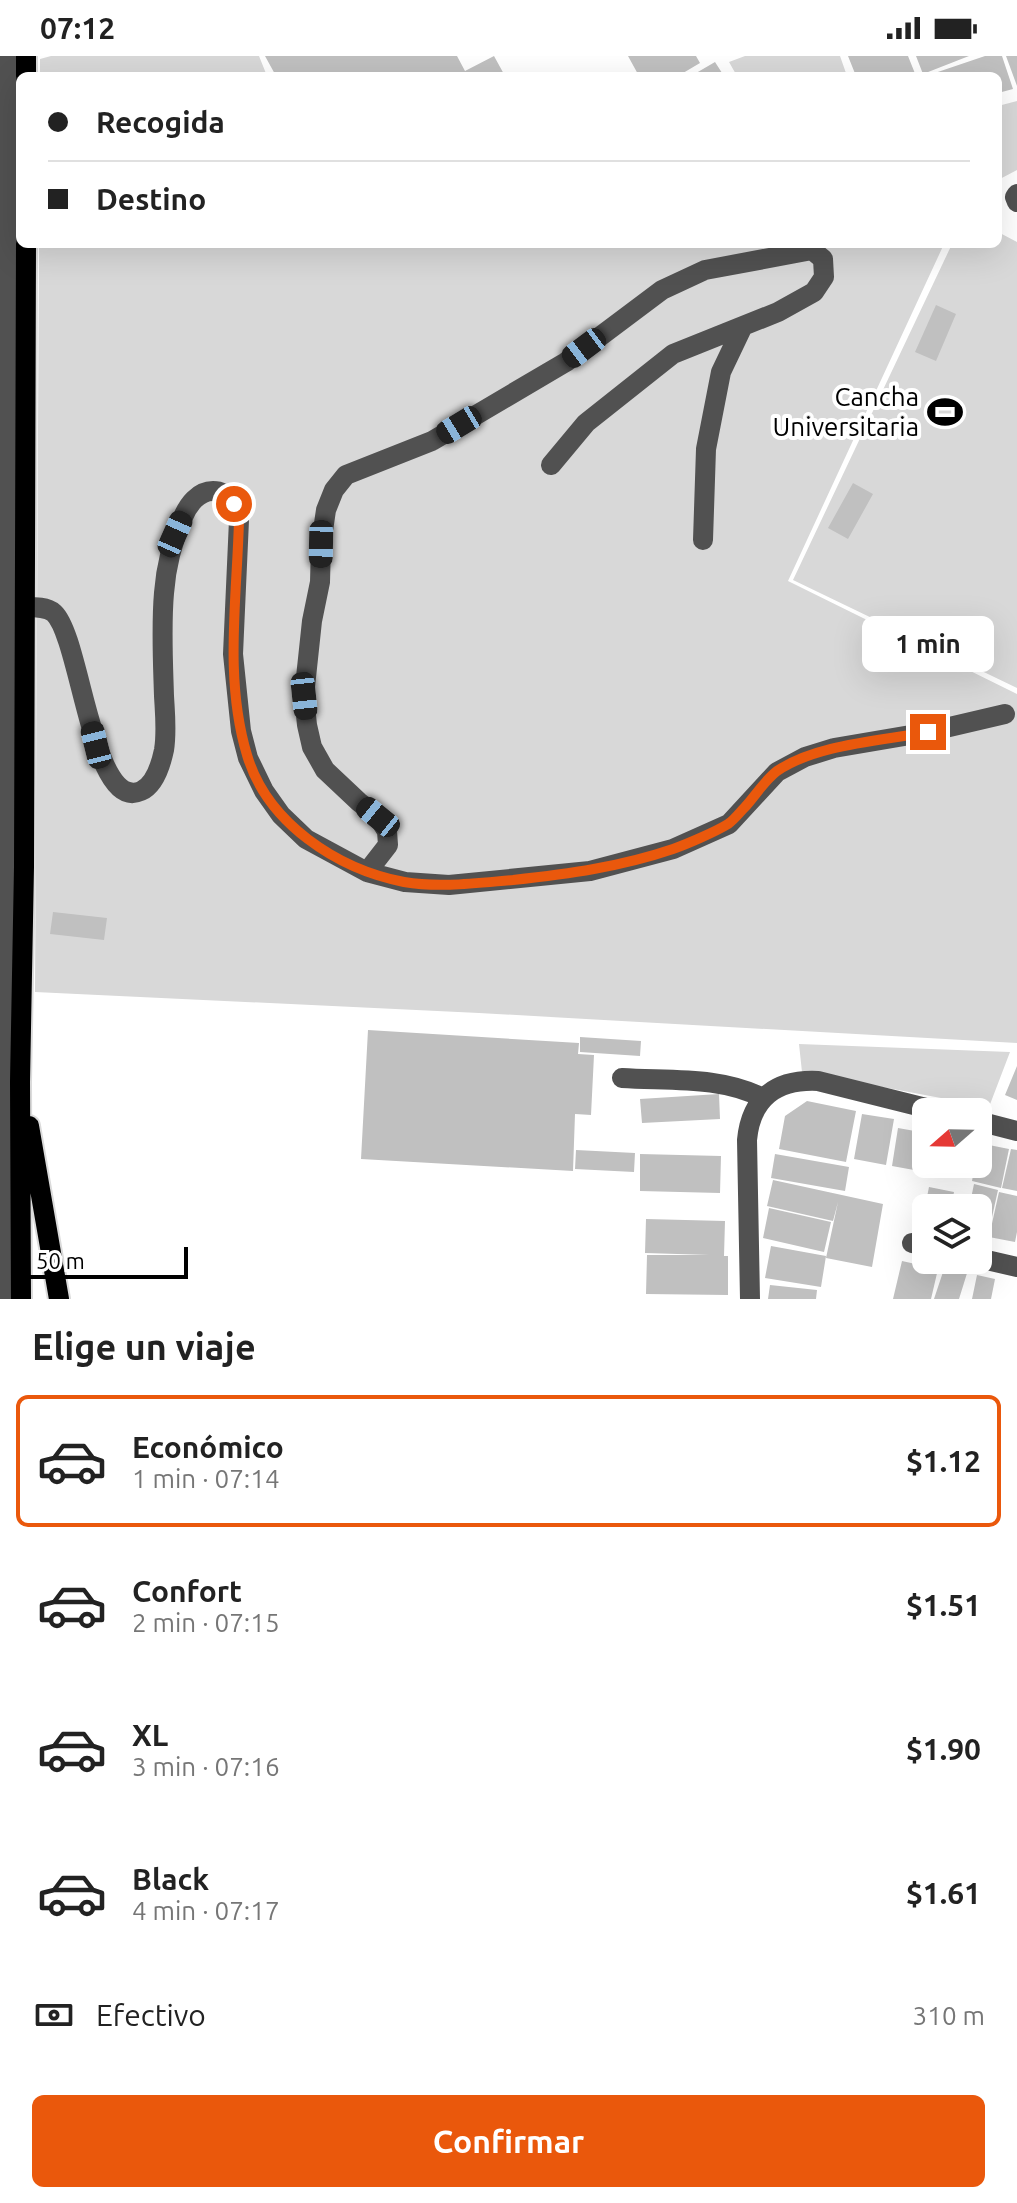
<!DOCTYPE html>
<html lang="es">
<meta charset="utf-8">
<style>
:root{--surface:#fff;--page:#f6f6f6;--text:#222;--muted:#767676;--line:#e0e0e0;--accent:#ea580c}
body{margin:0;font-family:Ubuntu,sans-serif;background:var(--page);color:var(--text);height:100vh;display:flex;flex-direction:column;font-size:30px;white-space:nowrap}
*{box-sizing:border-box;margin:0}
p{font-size:26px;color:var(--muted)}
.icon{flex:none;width:44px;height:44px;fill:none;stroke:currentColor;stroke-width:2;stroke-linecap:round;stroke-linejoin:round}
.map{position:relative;height:1243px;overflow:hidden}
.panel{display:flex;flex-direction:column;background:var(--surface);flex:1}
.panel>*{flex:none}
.top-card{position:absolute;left:16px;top:16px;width:986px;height:176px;border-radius:12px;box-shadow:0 8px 32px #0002;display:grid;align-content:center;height:176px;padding:0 32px;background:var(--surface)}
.needle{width:52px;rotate:250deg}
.fabs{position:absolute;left:912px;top:1042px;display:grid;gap:16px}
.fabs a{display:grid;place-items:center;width:80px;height:80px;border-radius:12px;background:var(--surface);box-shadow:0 8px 32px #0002;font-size:40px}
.scale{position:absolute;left:24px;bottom:20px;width:164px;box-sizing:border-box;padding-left:8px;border:4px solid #000;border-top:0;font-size:22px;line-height:28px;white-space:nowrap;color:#000;-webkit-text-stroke:6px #fff;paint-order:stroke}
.end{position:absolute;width:36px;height:36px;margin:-18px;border:10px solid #ea580c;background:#fff;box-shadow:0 0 0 4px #fff}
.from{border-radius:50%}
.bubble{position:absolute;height:56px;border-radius:12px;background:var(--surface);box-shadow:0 8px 32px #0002;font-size:26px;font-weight:700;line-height:56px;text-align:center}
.car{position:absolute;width:24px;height:48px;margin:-24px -12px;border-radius:10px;box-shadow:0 0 6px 2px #0007;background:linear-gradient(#222 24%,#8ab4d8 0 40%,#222 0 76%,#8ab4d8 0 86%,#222 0)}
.top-card b{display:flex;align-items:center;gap:28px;height:76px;font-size:30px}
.top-card b+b{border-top:2px solid var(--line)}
.top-card i{width:20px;height:20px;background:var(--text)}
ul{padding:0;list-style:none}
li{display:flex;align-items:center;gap:24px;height:132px;margin:0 16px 12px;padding:0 16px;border:4px solid transparent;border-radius:12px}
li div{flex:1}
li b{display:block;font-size:30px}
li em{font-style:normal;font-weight:700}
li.current{border-color:var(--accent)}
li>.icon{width:72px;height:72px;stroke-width:1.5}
h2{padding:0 32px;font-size:36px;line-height:96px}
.pay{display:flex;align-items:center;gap:20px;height:88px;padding:0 32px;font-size:30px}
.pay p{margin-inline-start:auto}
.button{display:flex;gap:16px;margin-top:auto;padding:16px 32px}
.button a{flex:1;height:92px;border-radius:12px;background:var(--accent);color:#fff;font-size:32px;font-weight:700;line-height:92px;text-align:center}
.status{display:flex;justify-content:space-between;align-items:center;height:56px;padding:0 40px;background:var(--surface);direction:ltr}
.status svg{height:22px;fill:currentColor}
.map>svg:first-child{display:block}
.green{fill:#d8d8d8}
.building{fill:#c0c0c0}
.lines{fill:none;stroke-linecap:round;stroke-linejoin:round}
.major-casing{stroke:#dbdbdb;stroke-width:24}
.minor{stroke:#515151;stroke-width:20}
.major{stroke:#000;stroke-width:20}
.route{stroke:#ea580c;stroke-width:10}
.labels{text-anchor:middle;stroke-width:8;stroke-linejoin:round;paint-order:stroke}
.poi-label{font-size:26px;fill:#000;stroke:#fff;text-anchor:end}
</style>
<div class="status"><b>07:12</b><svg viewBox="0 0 49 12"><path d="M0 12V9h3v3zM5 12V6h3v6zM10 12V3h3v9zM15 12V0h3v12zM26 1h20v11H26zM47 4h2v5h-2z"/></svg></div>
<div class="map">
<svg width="1017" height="1243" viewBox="0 0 1017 1243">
<rect width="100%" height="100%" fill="#fff"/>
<path class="green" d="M51,0H259L267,20H40V3Z
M745,0H840L847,20H737L729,6Z
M1017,45V114L998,124V50Z
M998,176L1017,186V632L793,524L952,188H998Z
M39,188H944L788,525L1017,638V987L479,957L35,936Z
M799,988L1010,996L989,1051L802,1016Z"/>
<path class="building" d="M265,0H457L465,15L494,0L505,20H276Z
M628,0H696L700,7L678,20H639Z
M848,0H908L916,20H856Z
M916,0H969L923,18Z
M985,0H1002L1013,33L998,37V20H926Z
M1006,0H1017V30Z
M715,6L724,20H691Z
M936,249L956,258L936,305L915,296Z
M853,427L873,438L848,483L828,472Z
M53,856L107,862L104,884L50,878Z
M368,974L579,987L578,998L594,999L591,1059L575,1058L573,1115L361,1103Z
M580,981L641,985L640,1000L580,996Z
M1017,1010V1044L1005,1039Z
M719,1038L720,1063L642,1067L640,1043Z
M807,1045L856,1055L846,1106L779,1093L785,1060Z
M862,1058L894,1063L886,1109L854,1103Z
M898,1072L926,1077V1108H949L947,1120L892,1110Z
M979,1087L1009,1093L1001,1132L972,1125L975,1108H978Z
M1011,1093L1017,1094V1135L1002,1132Z
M576,1094L635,1097L634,1116L575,1113Z
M640,1098L721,1100L720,1137L640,1135Z
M775,1098L849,1111L845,1135L771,1122Z
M773,1124L883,1148L872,1211L826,1202L838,1146L833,1165L767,1150Z
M974,1128L998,1134L988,1179L978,1177V1152H969Z
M929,1131L954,1136L951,1152H926V1167L922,1166Z
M999,1136L1017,1140V1176L1015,1186L989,1181Z
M769,1152L831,1166L824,1196L763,1182Z
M646,1163L725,1165L724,1200H728V1239L646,1238L647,1199H709L645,1197Z
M771,1190L826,1200L821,1231L765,1222Z
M902,1205L938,1213L931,1243H893Z
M946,1207L968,1214L959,1243H934Z
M977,1219L995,1223L991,1243H972Z
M770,1229L817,1234L816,1243H768Z"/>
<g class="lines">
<g class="major-casing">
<path id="major" d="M26,20V0
M29,1070L59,1243
M21,1243L20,1026L24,811L26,188"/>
</g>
<path class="minor" d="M1017,138L1015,141L1017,146
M703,484L706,393L721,316L742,272
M26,551C35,551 47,551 54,557C81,582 92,757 141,735C155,729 161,708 164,694C167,676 165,658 164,640C163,606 161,571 164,537C166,510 172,486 183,461C188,449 198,435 213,435C230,435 235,451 239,464L233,598L241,675L248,702L264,735L281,759L306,783L367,816L405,826L449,829L590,815L673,793L729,768L777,716L805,701L834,692L928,676L1005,658
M367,816L388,789L387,775L378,761L359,746L325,714L312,691L307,669L304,640L312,565L320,526L321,488L326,454L334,434L346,419L432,385L566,306L662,234L705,214L812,194L823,203L824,221L814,236L778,256L673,298L586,367L551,409
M622,1022C669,1025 721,1020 763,1042
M978,1065L1017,1075
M912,1187L926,1190
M978,1202L1017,1211
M3,1243L9,0
M750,1243L747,1084C751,1042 776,1023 818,1025L942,1056"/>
<use href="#major" class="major"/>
</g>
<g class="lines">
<path class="route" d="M234,448L239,464C237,542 224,623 247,699C267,767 337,813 404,826C439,832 477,827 513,824C568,818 620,811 673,793C687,788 715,776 728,768C734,764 740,756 745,751C756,739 764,725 777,715C817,688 881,685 928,676"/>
</g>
<defs>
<g id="stadium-bare" transform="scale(2.76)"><path d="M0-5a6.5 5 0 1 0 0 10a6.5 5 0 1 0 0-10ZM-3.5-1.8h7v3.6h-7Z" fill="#000" stroke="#fff" stroke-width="2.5" paint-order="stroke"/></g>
</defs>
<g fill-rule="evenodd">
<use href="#stadium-bare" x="945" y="356"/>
</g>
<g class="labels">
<g class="poi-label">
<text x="919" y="350">Cancha<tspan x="919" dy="30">Universitaria</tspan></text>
</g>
</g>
</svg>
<div class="fabs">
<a><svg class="needle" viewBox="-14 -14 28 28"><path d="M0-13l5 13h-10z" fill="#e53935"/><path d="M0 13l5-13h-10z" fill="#767676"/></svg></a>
<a><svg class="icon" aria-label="layers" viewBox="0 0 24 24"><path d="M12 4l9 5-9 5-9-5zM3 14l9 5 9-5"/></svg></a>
</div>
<div class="scale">50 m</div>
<i class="end from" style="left:234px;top:448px"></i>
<i class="end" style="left:928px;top:676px"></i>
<div class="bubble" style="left:862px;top:560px;width:132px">1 min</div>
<i class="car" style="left:584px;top:292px;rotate:233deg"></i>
<i class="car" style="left:459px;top:369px;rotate:239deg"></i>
<i class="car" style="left:175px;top:478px;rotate:24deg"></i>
<i class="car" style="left:321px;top:488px;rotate:181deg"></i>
<i class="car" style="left:304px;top:640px;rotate:174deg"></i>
<i class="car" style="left:96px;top:689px;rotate:346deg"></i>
<i class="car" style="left:378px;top:761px;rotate:309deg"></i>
<div class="top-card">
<b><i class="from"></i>Recogida</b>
<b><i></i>Destino</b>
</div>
</div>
<section class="panel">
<h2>Elige un viaje</h2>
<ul>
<li class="current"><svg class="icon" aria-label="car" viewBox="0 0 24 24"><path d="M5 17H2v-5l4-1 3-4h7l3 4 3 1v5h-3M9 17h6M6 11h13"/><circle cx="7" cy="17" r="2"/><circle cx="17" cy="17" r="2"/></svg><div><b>Económico</b><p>1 min · 07:14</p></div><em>$1.12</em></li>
<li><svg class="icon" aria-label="car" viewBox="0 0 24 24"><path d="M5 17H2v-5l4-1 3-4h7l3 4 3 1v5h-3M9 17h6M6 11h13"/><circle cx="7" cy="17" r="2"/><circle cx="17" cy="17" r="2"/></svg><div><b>Confort</b><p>2 min · 07:15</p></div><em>$1.51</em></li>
<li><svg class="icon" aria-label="car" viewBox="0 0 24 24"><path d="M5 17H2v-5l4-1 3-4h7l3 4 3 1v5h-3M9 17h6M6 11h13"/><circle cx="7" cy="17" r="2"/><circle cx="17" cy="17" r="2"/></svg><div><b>XL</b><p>3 min · 07:16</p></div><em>$1.90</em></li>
<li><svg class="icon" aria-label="car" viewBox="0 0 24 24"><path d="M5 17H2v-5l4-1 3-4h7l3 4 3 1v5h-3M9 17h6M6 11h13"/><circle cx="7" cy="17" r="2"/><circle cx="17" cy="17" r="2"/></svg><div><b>Black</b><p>4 min · 07:17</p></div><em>$1.61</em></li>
</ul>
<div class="pay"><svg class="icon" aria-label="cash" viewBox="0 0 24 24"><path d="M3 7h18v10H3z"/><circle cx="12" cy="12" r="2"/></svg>Efectivo<p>310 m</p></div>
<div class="button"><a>Confirmar</a></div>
</section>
